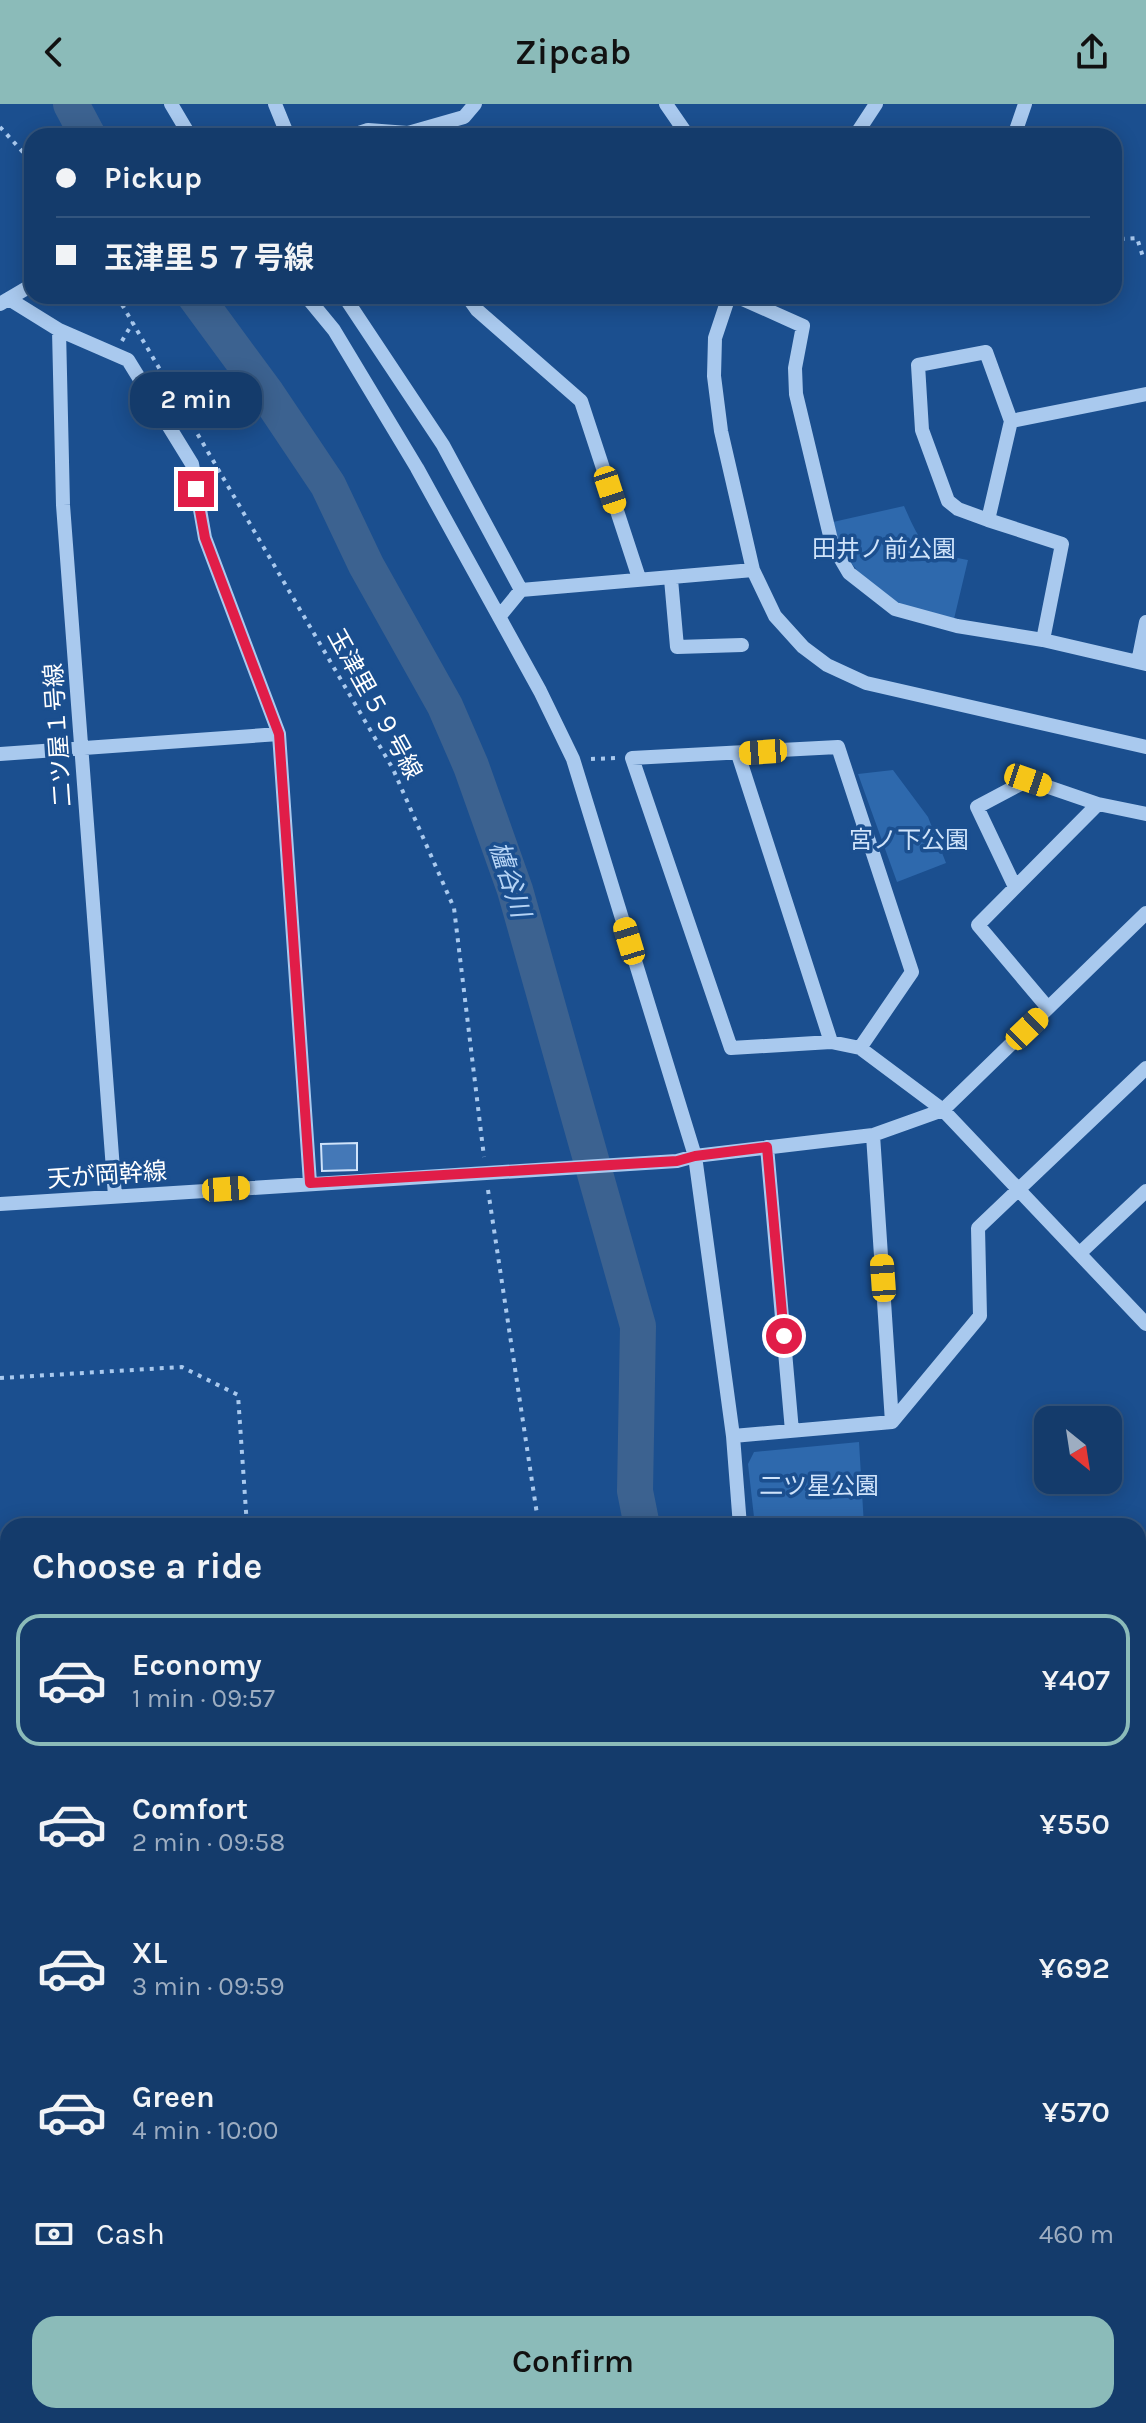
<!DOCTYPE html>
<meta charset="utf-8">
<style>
:root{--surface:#143b6b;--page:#214673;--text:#f1f3f6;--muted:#9dadc1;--line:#33557e;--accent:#8bbbb9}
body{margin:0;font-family:Karla,"Noto Sans JP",sans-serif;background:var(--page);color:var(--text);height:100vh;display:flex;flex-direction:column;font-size:30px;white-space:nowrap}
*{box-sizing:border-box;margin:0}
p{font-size:26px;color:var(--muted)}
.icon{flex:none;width:44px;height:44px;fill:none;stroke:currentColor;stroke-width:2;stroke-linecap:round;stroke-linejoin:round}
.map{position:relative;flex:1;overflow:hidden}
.panel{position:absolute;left:0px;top:1414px;width:1146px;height:906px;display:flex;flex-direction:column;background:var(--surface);border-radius:24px 24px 0 0;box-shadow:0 4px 20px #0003,0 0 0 2px var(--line)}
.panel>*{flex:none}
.banner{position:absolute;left:24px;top:24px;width:1098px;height:176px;border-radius:24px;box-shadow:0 4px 20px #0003,0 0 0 2px var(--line);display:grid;align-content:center;height:176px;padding:0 32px;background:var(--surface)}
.needle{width:52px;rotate:150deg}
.tools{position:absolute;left:1034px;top:1302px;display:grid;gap:16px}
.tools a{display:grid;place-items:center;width:88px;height:88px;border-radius:16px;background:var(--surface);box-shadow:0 4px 20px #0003,0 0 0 2px var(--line);font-size:40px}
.end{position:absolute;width:36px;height:36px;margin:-18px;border:10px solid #e11d48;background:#fff;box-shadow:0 0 0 4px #fff}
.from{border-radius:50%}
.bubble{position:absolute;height:56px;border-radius:24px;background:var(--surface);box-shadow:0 4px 20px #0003,0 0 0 2px var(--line);font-size:26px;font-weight:600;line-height:56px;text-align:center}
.car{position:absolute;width:24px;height:48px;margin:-24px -12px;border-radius:10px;box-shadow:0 0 6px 2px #0007;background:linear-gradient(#f5c518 24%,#345 0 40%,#f5c518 0 76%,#345 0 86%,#f5c518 0)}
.banner b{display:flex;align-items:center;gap:28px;height:76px;font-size:30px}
.banner b+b{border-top:2px solid var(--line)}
.banner i{width:20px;height:20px;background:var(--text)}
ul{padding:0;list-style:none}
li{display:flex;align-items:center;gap:24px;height:132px;margin:0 16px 12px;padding:0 16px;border:4px solid transparent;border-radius:24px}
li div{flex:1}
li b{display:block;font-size:30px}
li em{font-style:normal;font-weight:600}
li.on{border-color:var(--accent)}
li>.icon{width:72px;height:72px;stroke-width:1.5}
h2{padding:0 32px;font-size:36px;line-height:96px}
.pay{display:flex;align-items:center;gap:20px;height:88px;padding:0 32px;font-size:30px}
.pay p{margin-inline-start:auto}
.action{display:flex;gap:16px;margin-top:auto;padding:16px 32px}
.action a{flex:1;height:92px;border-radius:24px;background:var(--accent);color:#111;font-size:32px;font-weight:600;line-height:92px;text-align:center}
header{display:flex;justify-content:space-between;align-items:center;height:104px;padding:0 32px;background:var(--accent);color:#111;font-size:36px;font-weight:600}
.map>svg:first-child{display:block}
.green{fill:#2e69ad}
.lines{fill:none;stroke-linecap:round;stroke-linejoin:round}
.river{stroke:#3c6290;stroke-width:36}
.building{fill:#4478b7;stroke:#cfe3fa;stroke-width:2}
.path{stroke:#a9c9ee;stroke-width:4;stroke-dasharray:4 6;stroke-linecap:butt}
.minor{stroke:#a9c9ee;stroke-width:14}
.route{stroke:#e11d48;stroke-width:10}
.labels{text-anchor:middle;stroke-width:7;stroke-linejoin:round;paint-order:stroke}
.park-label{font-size:24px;fill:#cfe3fa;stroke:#1b4f8f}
.street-label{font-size:24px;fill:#fff;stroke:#1b4f8f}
.water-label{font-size:26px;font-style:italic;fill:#b5d3f5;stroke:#1b4f8f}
</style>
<header><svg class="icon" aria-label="back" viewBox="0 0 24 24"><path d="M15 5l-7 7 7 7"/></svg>Zipcab<svg class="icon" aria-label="share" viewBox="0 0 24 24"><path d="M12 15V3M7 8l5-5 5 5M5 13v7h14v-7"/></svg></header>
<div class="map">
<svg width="1146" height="2319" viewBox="0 0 1146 2319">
<rect width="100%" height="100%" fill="#1b4f8f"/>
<path class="green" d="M904,402C922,442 924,448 968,456L954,515C937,511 914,509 898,500C867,483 841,454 833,418Z
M893,666L928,713L946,759L897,778L858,670Z
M859,1338L864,1422H755L748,1360L754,1348Z
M1138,1909L1146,1917V2319H741L746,2312H1138Z"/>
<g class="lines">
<path class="river" d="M71,0L88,32
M195,192L267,290L328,381L366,461L445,602L471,662L515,786L638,1222L635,1387L642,1422
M590,2319L593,2312"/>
</g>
<path class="building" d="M357,1039V1066L322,1067L321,1040Z"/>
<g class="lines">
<path class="path" d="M0,23L32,58
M1114,118H1117L1121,135L1137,134L1143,153L1146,154
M117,192L393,665L454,804L484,1053
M122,237L133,218
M591,655L618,654
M488,1086L538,1417L543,1422
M0,1274L182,1263L238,1291L247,1422
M1138,1577L1146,1580
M0,2240H8
M313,2312V2319
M521,2319L524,2312"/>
<path class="minor" d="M171,0L190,32
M275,0L288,32
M666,0L688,32
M350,32L368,26L408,29L464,13L475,0
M855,32L876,0
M1014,32L1025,0
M306,192L334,226L417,364L540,587L573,655L695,1052L733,1332L740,1422
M344,192L443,341L521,486
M467,192L477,206L581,297L639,474
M729,192L715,234L714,272L721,327L753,466L775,512L803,543L827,561L866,579L1146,643
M736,192L803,222L795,264L796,290L832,440L849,469L895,505L957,522L1043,536L1146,560
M9,195L59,226L63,401L115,1092
M0,200L32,181
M59,226L128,256L192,360L205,434L279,630L310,1079
M988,416L958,405L948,397L922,326L918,261L986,248L1011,317
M671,475L677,543L742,541
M499,513L521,486L753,466
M1043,536L1062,440L988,416L1011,317L1146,290
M1138,558L1146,518
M838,643L912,868L860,944L831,938L731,944L632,654Z
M0,650L279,630
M738,650L831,938
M1015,783L977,703L1028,676L1098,700
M1048,904L978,821L1098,700L1146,710
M860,944L943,1006L1146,1220
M767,1043L792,1327
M0,1100L677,1057L695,1052L873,1031L943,1006L1146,809
M1080,1149L1146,1087
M892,1318L980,1212L978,1124L1146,964
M733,1332L892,1318L873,1031
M1138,1683L1146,1666
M1138,1833L1146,1823
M1138,1877L1146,1884
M676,2319L680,2312"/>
</g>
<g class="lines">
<path class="route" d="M196,385L205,434L279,630L310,1079L677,1057L695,1052L767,1043L784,1232"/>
</g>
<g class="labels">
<g class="park-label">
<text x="884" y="453">田井ノ前公園</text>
<text x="909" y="744">宮ノ下公園</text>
<text x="819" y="1390">二ツ星公園</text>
</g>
<g class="street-label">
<text transform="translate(375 600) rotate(61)" y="8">玉津里５９号線</text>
<text transform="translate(58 631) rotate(-94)" y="8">二ツ屋１号線</text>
<text transform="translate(107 1071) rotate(-4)" y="8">天が岡幹線</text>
</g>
<g class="water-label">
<text transform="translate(510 775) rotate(72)" y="9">櫨谷川</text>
</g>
</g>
</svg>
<div class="tools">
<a><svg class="needle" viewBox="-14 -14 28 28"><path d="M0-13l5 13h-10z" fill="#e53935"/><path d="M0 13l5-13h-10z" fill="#9dadc1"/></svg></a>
</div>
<i class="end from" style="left:784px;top:1232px"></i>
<i class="end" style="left:196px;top:385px"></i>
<div class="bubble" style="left:130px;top:268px;width:132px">2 min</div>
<i class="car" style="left:610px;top:386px;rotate:162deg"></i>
<i class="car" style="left:763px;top:648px;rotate:266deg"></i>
<i class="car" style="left:1028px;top:676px;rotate:109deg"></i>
<i class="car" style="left:629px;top:837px;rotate:343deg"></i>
<i class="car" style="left:1027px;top:925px;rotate:46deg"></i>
<i class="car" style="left:226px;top:1085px;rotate:86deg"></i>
<i class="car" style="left:883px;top:1174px;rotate:356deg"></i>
<div class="banner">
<b><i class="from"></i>Pickup</b>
<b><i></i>玉津里５７号線</b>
</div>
<section class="panel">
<h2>Choose a ride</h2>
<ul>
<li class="on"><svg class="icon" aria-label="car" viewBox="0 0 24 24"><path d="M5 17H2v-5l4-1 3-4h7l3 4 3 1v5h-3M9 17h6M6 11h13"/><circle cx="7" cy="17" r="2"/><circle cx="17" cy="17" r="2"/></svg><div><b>Economy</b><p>1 min · 09:57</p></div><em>¥407</em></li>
<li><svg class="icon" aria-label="car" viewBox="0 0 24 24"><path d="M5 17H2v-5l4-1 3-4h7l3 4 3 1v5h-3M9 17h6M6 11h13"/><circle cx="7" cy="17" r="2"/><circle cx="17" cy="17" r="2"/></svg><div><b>Comfort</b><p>2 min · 09:58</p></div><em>¥550</em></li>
<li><svg class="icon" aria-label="car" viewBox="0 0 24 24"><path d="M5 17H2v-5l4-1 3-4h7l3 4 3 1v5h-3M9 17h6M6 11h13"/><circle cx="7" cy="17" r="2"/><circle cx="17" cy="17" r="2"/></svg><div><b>XL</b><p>3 min · 09:59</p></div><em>¥692</em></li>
<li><svg class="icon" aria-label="car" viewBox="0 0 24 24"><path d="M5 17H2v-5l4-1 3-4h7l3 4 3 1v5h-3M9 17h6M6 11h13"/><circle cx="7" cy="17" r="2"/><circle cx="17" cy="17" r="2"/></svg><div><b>Green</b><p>4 min · 10:00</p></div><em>¥570</em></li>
</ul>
<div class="pay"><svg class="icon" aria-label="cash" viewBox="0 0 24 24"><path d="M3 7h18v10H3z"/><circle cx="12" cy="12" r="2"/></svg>Cash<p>460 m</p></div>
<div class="action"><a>Confirm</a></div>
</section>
</div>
